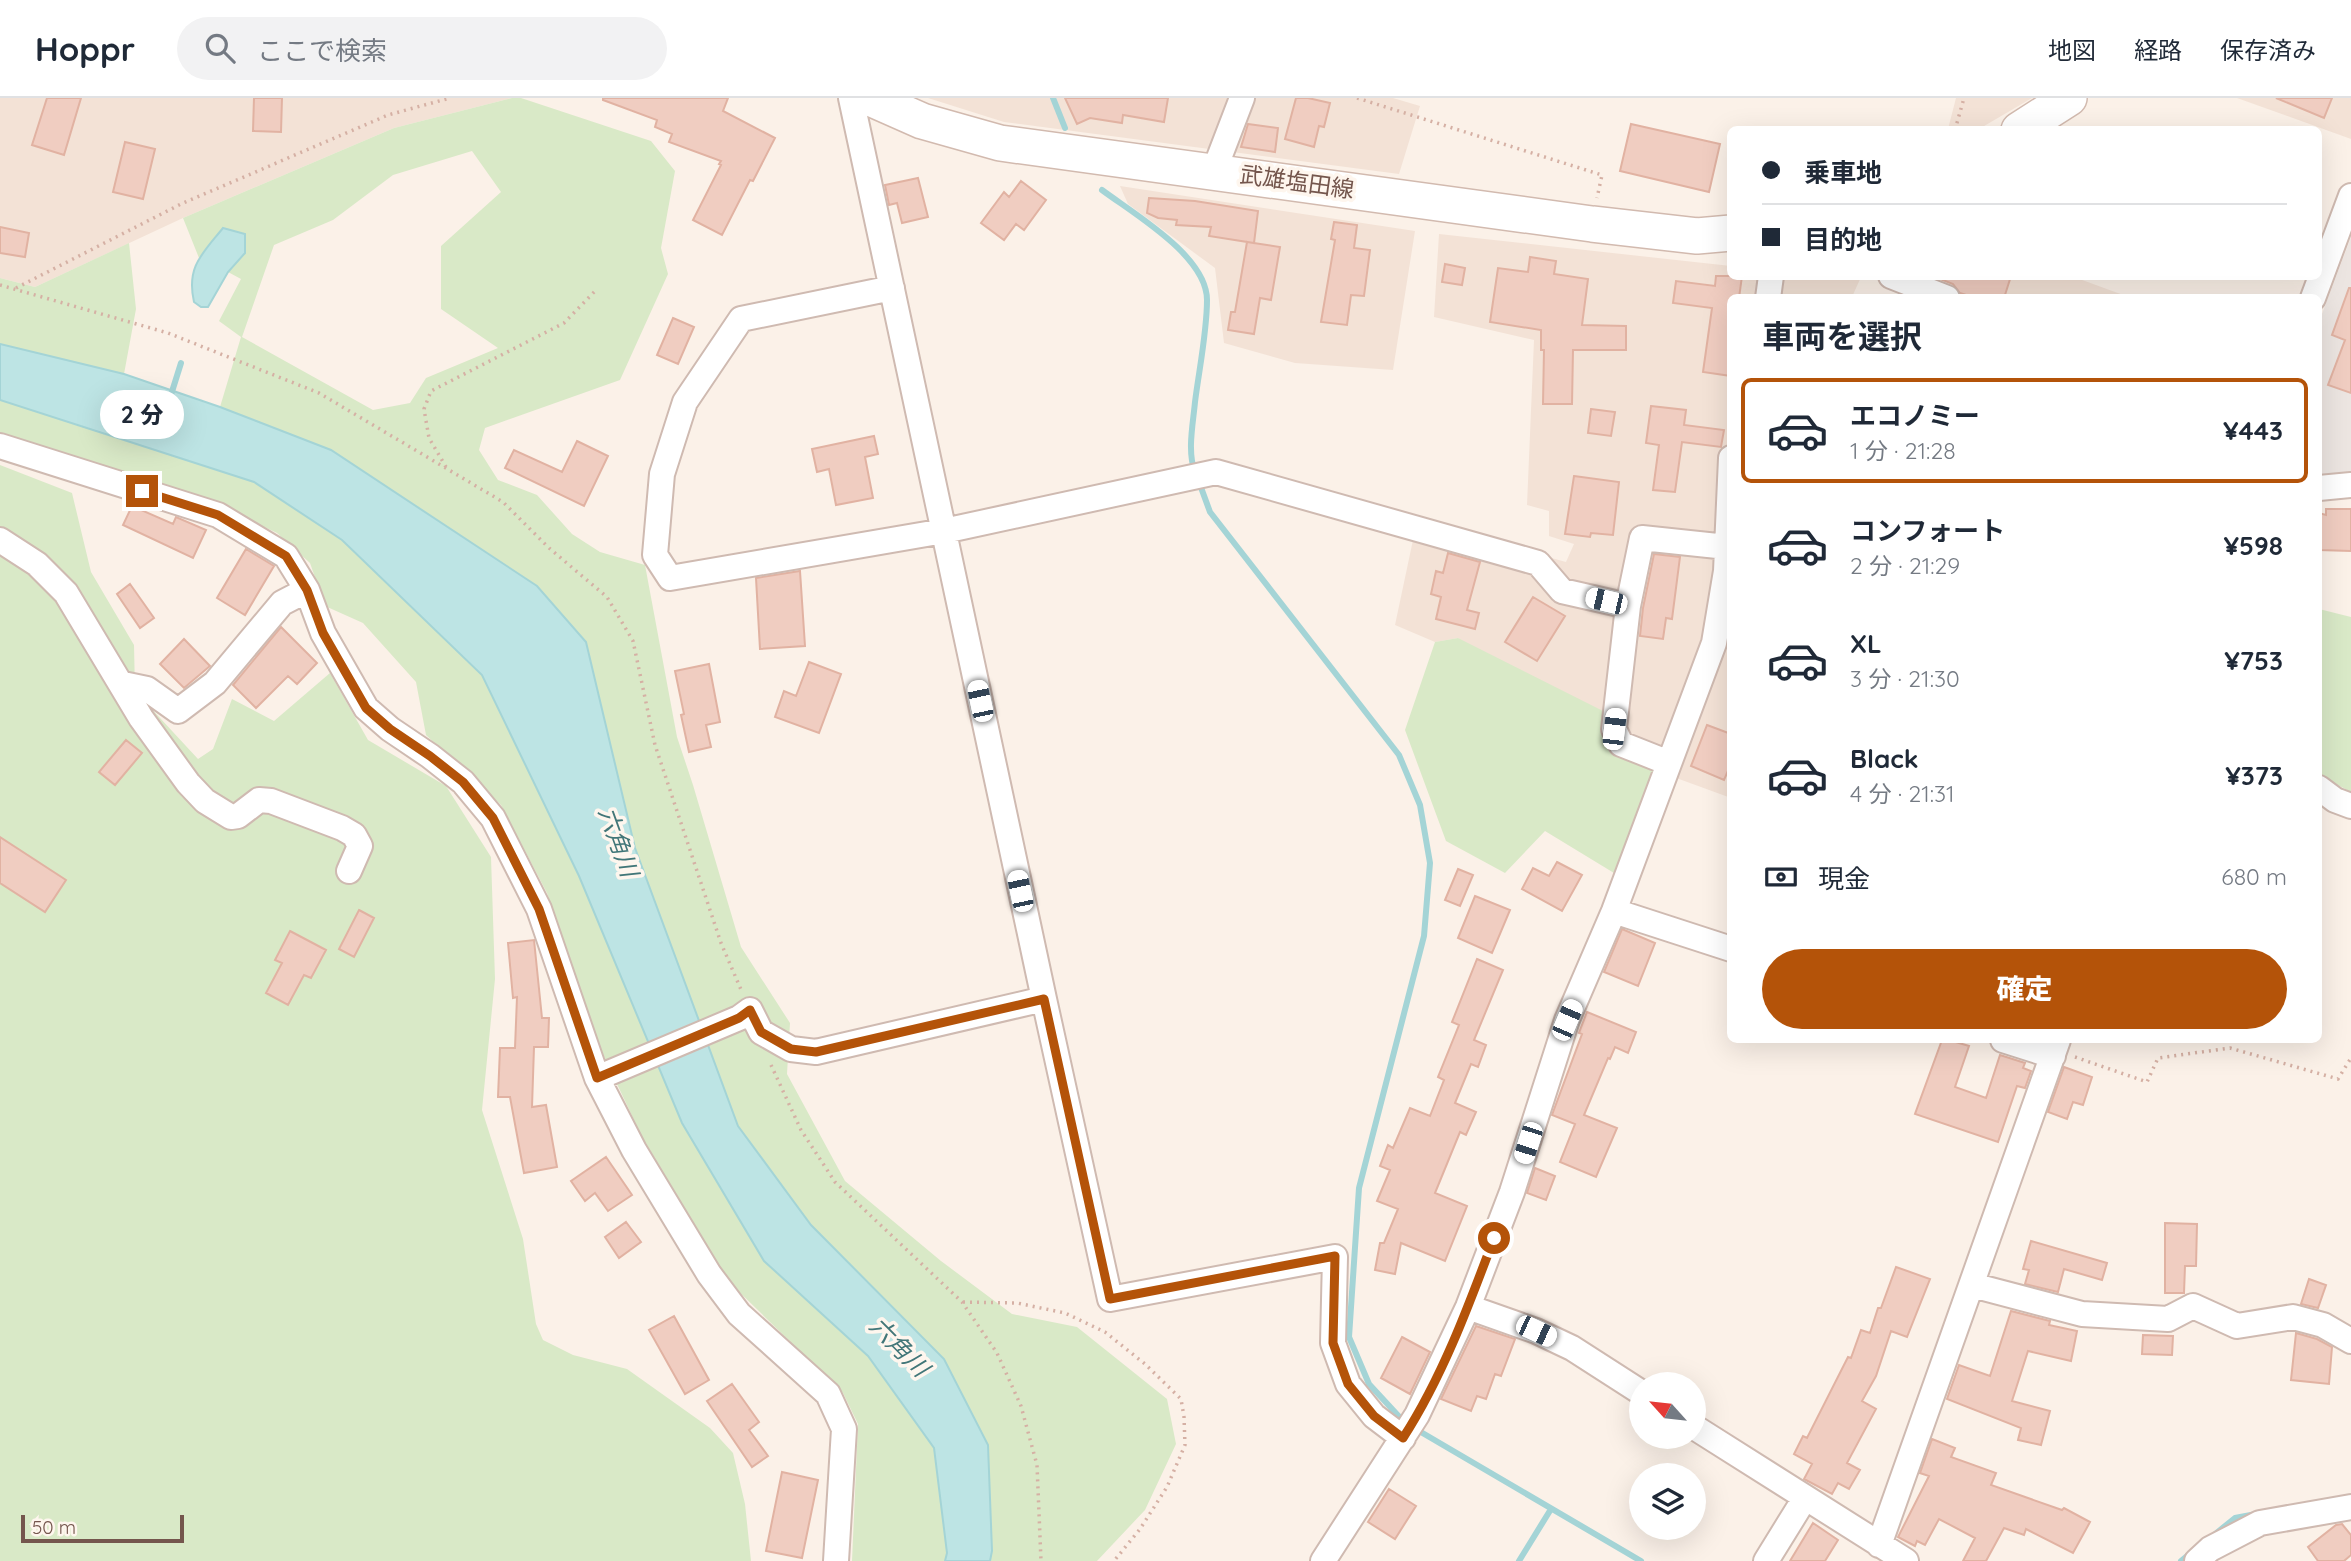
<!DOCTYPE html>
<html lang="ja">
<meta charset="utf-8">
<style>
:root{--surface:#fff;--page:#f2f2f3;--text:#1f2937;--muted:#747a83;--line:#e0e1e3;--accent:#b45309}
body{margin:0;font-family:Quicksand,"Noto Sans JP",sans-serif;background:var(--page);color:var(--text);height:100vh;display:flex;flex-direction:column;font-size:26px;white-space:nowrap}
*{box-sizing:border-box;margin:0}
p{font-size:23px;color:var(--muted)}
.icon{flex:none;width:38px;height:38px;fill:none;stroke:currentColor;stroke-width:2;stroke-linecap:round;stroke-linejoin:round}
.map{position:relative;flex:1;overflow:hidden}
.drawer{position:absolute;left:1727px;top:196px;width:595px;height:749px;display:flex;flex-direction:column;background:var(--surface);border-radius:10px;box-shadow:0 7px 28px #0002}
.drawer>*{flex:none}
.top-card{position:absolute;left:1727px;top:28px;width:595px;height:154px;border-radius:10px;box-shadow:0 7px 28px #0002;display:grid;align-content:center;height:154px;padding:0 35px;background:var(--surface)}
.needle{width:46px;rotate:297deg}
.tools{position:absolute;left:1629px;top:1274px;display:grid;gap:14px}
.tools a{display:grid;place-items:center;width:77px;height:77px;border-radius:50%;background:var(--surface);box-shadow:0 7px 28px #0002;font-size:35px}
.scale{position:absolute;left:21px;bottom:18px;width:163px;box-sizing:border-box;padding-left:7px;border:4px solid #74564d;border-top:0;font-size:19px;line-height:24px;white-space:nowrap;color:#74564d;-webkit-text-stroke:5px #fef6ee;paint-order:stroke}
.end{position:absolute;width:32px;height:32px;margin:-16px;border:9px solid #b45309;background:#fff;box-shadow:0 0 0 4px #fff}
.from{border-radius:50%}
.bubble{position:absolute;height:49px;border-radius:24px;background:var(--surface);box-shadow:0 7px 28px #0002;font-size:23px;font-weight:800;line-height:49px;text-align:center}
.car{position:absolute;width:21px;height:42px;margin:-21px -10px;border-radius:9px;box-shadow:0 0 5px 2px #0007;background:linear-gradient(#fff 24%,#345 0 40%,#fff 0 76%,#345 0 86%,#fff 0)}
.top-card b{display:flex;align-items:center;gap:24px;height:66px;font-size:26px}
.top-card b+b{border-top:2px solid var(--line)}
.top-card i{width:18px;height:18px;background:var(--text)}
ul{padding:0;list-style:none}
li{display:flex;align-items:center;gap:21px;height:105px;margin:0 14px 10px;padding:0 21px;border:4px solid transparent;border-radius:10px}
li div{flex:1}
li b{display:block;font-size:26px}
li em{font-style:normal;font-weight:800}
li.active{border-color:var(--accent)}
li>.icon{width:63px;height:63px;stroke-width:1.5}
h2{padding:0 35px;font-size:32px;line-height:84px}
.pay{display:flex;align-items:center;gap:18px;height:77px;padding:0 35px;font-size:26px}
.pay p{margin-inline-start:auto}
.button{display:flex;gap:14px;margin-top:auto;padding:14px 35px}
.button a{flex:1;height:80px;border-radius:42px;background:var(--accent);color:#fff;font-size:28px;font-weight:800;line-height:80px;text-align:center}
header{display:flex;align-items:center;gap:42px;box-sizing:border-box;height:98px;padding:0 35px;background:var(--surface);border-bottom:2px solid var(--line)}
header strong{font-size:33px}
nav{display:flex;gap:38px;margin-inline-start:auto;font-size:24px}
.search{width:490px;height:63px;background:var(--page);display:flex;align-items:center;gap:18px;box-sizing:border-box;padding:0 24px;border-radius:38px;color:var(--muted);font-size:26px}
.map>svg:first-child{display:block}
.residential{fill:#f3e2d6}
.industrial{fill:#ece5e1}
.green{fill:#d9e9c7;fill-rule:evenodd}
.water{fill:#bde4e4;stroke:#a4d4d6;stroke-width:2}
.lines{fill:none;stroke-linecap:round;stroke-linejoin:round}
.stream{stroke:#a4d4d6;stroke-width:6}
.building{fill:#f0cdc1;stroke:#e1b2a2;stroke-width:2}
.street-casing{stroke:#cfbab1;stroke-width:28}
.secondary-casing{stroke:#d2baaf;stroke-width:38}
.path{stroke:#d5b0a4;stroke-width:3.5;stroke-dasharray:2 5;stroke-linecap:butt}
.street{stroke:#fff;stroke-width:24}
.secondary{stroke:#fff;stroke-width:35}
.route{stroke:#b45309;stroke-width:9}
.labels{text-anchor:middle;stroke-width:7;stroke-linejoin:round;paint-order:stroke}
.street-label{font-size:23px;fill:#74564d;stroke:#fef6ee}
.water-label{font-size:24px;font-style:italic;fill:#417678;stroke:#fef6ee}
</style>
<header>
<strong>Hoppr</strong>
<div class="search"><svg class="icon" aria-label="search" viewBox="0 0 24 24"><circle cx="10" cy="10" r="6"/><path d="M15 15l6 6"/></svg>ここで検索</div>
<nav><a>地図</a><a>経路</a><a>保存済み</a></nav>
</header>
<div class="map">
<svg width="2351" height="1463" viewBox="0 0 2351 1463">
<rect width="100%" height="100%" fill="#fbf1e8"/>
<path class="residential" d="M0,0H512L394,30L183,120L35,189L0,180Z
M928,0H1393L1420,8L1399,76L1004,24Z
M1956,0H2032L1979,31H1948Z
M2237,0H2351V42V41Z
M1120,88L1415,133L1393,272L1295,265L1224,245L1215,170L1128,106Z
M1439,136L1731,168V178L1861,179L1852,199L1731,200V700L1679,681L1606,646L1458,540L1435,544L1395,527L1417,423L1566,464L1574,446L1549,438V413L1527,407L1534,242L1434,219Z
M1872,179H2074L2126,198L2125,200L1926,199Z"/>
<path class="industrial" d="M2351,139V378L2319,381V224Z"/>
<path class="green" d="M512,0H521L651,43L675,73L661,150L668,176L620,282L485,330L479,352L498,382L537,397L572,436L600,454L645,467L677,639L693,687L741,849L790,925L787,976L845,1083L941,1163L1012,1216L1077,1229L1167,1301L1176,1346L1145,1412L1097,1463H990L992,1453L988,1347L944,1261L811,1127L738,1028L635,750L586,544L331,352L220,309L241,239L219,223L241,181L228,174L245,155L223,131L199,160L183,120L394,30ZM472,53L501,94L441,148V211L498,250L426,280L410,305L373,312L242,239L274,147L333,122L393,77Z
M129,145L136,211L124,276L0,246V180L35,189Z
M0,302L254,384L342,442L482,577L764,1163L868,1258L934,1350L947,1455L945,1463H852L858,1326L843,1295L729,1184L642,1039L601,952L547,795L501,707L426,637L416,584L363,525L325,508L310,465L277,435L219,407L0,340Z
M0,367L72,395L91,474L134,547L135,593L198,661L213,651L232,601L274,623L330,575L368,642L446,688L491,759L495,881L482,1012L523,1141L536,1226L543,1242L573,1257L627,1271L710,1330L733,1355L745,1406L751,1463H0Z
M2319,511L2351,519V694L2319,677Z
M1458,540L1607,615L1606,646L1658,669L1614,775L1545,733L1505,775L1446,743L1405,632L1435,544Z"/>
<path class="water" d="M223,130L245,136V155L228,174L208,209H201L194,204C186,169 202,156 223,130Z
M0,246L124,276L220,309L331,352L537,488L586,544L635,750L738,1028L811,1127L944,1261L988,1347L992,1453L990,1463H945L947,1455L934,1350L868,1258L764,1163L682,1025L579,778L482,577L342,442L254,384L0,302Z"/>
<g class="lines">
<path class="stream" d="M1053,0L1065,30
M1102,92C1134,116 1207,158 1207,202C1207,234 1199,272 1195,304C1193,326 1187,354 1195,374
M170,300L181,265
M1199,384L1210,414L1399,657L1420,707L1430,765L1424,838L1359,1090L1349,1239L1369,1286L1405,1325
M1414,1330L1641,1463
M2214,1437L2235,1420L2256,1416
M1519,1463L1551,1411
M2181,1463L2192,1454"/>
</g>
<path class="building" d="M47,0H81L64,57L32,47Z
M254,0H282L281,34L253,33Z
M603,0H728L723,13L775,40L753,83L750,82L722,137L693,122L721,67L719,66L721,63L669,44L672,36L655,29L657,22L603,2Z
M1065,0H1168L1164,24L1123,17L1122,25L1090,20L1077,26Z
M1296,0H1308L1330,5L1324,29L1319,28L1314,49L1285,41Z
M2276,0H2332L2324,20Z
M1248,26L1278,30L1275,54L1241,49Z
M1631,26L1720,46L1709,94L1620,73Z
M125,44L155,51L143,101L113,94Z
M918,80L928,119L902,125L897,105L889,107L885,87Z
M1021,83L1046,102L1024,132L1016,126L1004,142L981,125L1004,94L1009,99Z
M1149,100L1195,103L1258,113L1254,145L1209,138L1211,129L1176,127L1177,122L1158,120L1147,115Z
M1334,124L1357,127L1354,150L1370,152L1364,198L1351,197L1347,227L1321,224L1335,142L1331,141Z
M0,129L29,135L25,159L0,155Z
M1247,144L1280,149L1271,202L1260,200L1254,236L1228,232L1231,214H1235Z
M1530,159L1556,163L1554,176L1588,181L1582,227L1626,228V252H1573L1572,306H1543L1544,252H1541V232L1490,224L1498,170L1528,174Z
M1445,166L1465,170L1462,187L1442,184Z
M1716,178H1742L1739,200H1731V278L1703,274L1712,210L1673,205L1676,183L1715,188Z
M1933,178H2011L2004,200H1975L1960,195L1953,186Z
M2349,190H2351V295L2328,287L2345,242L2332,237Z
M673,220L694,229L678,266L657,257Z
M1651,308L1686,312L1684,327L1724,332L1721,349L1682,344L1675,394L1653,392L1659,347L1646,345Z
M1591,311L1615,314L1611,338L1588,335Z
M874,338L878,356L865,359L873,400L836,407L829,371L817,374L812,351Z
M577,343L608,358L584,408L505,370L514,352L562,374Z
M1574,378L1619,384L1613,437L1591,435L1590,439L1565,436Z
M132,408L173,426L176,419L206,432L193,460L123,427Z
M2326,411H2351V453L2319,452V415L2326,417Z
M246,451L274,468L245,517L217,500Z
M1448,455L1480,464L1467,512L1479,515L1475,531L1436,521L1441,499L1431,496L1436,473L1443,475Z
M1654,456L1680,459L1672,521L1666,520L1663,541L1640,538L1643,510Z
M800,473L805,548L760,551L756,480Z
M130,486L154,520L140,530L117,496Z
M1533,499L1565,518L1537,563L1505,544Z
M281,529L317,565L297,586L288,578L256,610L233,587Z
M184,541L210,568L184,590L160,566Z
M809,564L841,576L819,635L775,619L784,593L796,598Z
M709,566L720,624L706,627L711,649L689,654L681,617L684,616L675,573Z
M1707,627L1731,636V666L1724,682L1691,668Z
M126,642L142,655L115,687L99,674Z
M0,739L66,782L45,814L0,785Z
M1557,764L1582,777L1562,813L1522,791L1533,770L1549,778Z
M1458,771L1473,777L1460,808L1445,802Z
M1475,798L1510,812L1492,855L1458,840Z
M359,812L374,820L354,859L339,851Z
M1622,831L1655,845L1638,888L1604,874Z
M290,833L326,852L311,880L304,877L288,907L266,895L282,865L275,862Z
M534,842L542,920H549L548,949H534L532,1009L546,1007L557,1069L524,1075L510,999H498L500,950H515L517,899L513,900L508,845Z
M1477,861L1503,872L1474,942L1486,947L1478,969L1471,966L1455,1005L1476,1014L1466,1037L1460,1034L1435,1095L1467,1108L1445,1163L1401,1145L1395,1176L1375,1172L1380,1145H1384L1398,1111L1377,1103L1390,1072L1380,1068L1388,1047L1393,1050L1410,1010L1430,1018L1444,982L1438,979L1459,927L1452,924Z
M1587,914L1636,934L1628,955L1615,949L1610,961L1608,960L1584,1017L1617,1030L1596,1079L1560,1064L1575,1026L1552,1017L1582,936L1579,935Z
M1942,942H1949L1969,948L1955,989L1986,1000L2000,957L2025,965L2023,970L2031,973L2025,990L2017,988L1998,1044L1915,1016Z
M2064,969L2092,979L2083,1007L2073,1004L2067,1021L2048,1014Z
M606,1059L632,1097L608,1113L595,1095L585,1103L571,1083Z
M1535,1070L1555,1078L1546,1102L1527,1095Z
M626,1124L641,1144L619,1160L605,1139Z
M2165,1125L2197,1126L2196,1168H2185L2184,1195H2165Z
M2031,1143L2107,1165L2102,1182L2064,1171L2058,1194L2025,1186L2029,1172L2023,1171Z
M1896,1169L1930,1181L1907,1239L1891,1233L1876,1278L1862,1303L1876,1311L1847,1365L1860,1372L1849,1391L1838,1385L1832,1396L1804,1381L1812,1366L1794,1356L1803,1338L1807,1340L1848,1259L1851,1260L1861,1232L1870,1235L1878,1210H1881Z
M2309,1181L2326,1187L2318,1210L2301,1206Z
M2011,1213L2050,1223L2049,1227L2077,1233L2071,1263L2028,1253L2012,1303L2050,1313L2041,1347L2018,1342L2021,1330L1947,1301L1959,1267L1990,1278Z
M674,1218L709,1282L685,1296L649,1232Z
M1476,1228L1515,1241L1501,1278L1495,1276L1486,1301L1477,1298L1471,1313L1441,1301Z
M2296,1235L2317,1241L2332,1249L2329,1286L2291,1282Z
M2143,1237L2173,1238L2172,1257L2142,1256Z
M1402,1239L1430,1254L1410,1296L1381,1280Z
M732,1286L759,1324L749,1332L768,1358L752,1369L707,1303Z
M1932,1341L1955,1350L1951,1359L1996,1375L1991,1387L2062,1412L2064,1410L2090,1424L2073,1455L2026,1431L2024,1437L2004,1430L1986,1463H1963L1975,1440L1939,1421L1925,1447L1917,1443L1915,1448L1898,1439L1929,1378L1920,1375Z
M782,1374L818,1382L802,1460L766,1453Z
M1389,1391L1416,1408L1395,1441L1368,1424Z
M1813,1425L1838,1442L1825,1463H1790Z
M2342,1426L2351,1437V1457L2344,1463H2318L2308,1449L2336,1427Z"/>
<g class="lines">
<g class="street-casing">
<path id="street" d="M851,0L1044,901L1110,1201L1335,1159L1333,1245L1348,1286L1374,1318L1403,1340
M1214,73L1242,0
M1891,178L1947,200
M892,190L741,221L685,304L662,376L655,457L670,480L944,433L1216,374L1538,465L1562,493L1628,508
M1768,200L1771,178
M2313,200L2351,98
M0,348L218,417L286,458L307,492L323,535L366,610L390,631L430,658L463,684L493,720L539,811L597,980L634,1052L709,1176L739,1216L828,1296L844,1331L836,1463
M2319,390L2351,387
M0,442L37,466L66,495L141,620L188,685L205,703L231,719L238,718L259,702L271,703L342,730L354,737L360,748L349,773
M123,586L147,591L178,613L215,585L282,505L307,492
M1669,665L1621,646L1614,631L1628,508L1642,440L1727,449
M2319,690L2335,702L2351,708
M1614,813L1731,851
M2003,942L2053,958
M597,980L739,920L750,912L761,934L791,951L816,954L1044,901
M1972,1187L2082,1216L2168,1221L2193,1208L2237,1228L2293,1219L2323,1227L2351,1243
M1468,1209L1536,1233L1572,1250L1642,1295
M1694,1329L1906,1463
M1879,1447L2058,942
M1323,1463L1417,1317L1468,1209L1512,1094L1567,922L1614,813L1714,545L1726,473L1731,360
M1766,1463L1805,1400
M2197,1463L2210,1451L2260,1425L2351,1409"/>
</g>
<g class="secondary-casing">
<path id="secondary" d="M870,0L922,23L1000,45L1592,126L1697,138L1731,135
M2019,32L2069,0"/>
</g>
<path class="path" d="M1357,0L1602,77L1597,100
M1955,32L1964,0
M0,187L168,235L319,295L503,404L549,450L607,499L633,543L655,647L721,845L742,894
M16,190L181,106L388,17L450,0
M446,369L429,340L424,311L431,293L564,225L597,191
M2075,959L2147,984L2158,960L2230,950L2338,981L2351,960
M771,967L801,1032L835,1084L962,1204L997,1255L1021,1308L1037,1367L1041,1463
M963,1204L1017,1205L1065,1215L1105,1234L1145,1266L1181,1301L1184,1319L1185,1347L1167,1389L1140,1431L1114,1463"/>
<use href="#street" class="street"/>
<use href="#secondary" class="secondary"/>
</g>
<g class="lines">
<path class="route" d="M142,393L218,417L286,458L307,492L323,535L366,610L390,631L430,658L463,684L493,720L539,811L597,980L739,920L750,912L761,934L791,951L816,954L1044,901L1110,1201L1335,1158L1333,1245L1348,1286L1374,1318L1403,1340C1442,1280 1469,1207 1494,1140"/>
</g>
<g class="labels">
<g class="street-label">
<text transform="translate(1297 84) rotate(8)" y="8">武雄塩田線</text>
</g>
<g class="water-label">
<text transform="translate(618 744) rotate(70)" y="8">六角川</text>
<text transform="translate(899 1249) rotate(45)" y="8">六角川</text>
</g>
</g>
</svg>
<div class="tools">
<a><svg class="needle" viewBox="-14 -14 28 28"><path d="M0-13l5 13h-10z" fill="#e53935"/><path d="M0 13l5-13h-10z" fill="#747a83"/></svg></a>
<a><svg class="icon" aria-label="layers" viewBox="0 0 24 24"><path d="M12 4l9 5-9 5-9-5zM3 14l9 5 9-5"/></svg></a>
</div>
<div class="scale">50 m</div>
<i class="end from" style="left:1494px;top:1140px"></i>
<i class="end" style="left:142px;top:393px"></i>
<div class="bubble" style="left:100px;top:292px;width:84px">2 分</div>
<i class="car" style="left:1606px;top:503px;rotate:283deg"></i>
<i class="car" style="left:980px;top:603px;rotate:348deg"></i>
<i class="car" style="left:1614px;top:631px;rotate:7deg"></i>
<i class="car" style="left:1020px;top:793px;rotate:348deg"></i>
<i class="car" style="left:1567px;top:922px;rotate:23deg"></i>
<i class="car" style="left:1528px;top:1045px;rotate:198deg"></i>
<i class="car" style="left:1536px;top:1233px;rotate:115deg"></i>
<div class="top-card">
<b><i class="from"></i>乗車地</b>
<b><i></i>目的地</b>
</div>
<section class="drawer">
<h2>車両を選択</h2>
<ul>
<li class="active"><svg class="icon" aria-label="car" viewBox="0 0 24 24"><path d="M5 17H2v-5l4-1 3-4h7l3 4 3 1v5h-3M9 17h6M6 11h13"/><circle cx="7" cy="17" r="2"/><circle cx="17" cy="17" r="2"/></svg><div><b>エコノミー</b><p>1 分 · 21:28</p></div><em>¥443</em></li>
<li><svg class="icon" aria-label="car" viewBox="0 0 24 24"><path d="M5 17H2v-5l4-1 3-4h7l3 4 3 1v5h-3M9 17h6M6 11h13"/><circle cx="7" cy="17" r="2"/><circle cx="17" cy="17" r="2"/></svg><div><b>コンフォート</b><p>2 分 · 21:29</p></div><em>¥598</em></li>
<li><svg class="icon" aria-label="car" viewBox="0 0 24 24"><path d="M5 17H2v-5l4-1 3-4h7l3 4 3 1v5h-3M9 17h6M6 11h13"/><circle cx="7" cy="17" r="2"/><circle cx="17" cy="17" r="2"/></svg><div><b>XL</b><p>3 分 · 21:30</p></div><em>¥753</em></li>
<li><svg class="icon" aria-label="car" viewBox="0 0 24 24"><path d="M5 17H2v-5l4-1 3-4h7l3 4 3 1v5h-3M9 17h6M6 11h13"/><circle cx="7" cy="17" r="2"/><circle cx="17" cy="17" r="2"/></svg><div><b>Black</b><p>4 分 · 21:31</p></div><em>¥373</em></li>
</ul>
<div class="pay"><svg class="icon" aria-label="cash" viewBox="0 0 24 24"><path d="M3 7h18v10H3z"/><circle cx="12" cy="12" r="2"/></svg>現金<p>680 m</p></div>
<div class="button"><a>確定</a></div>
</section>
</div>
